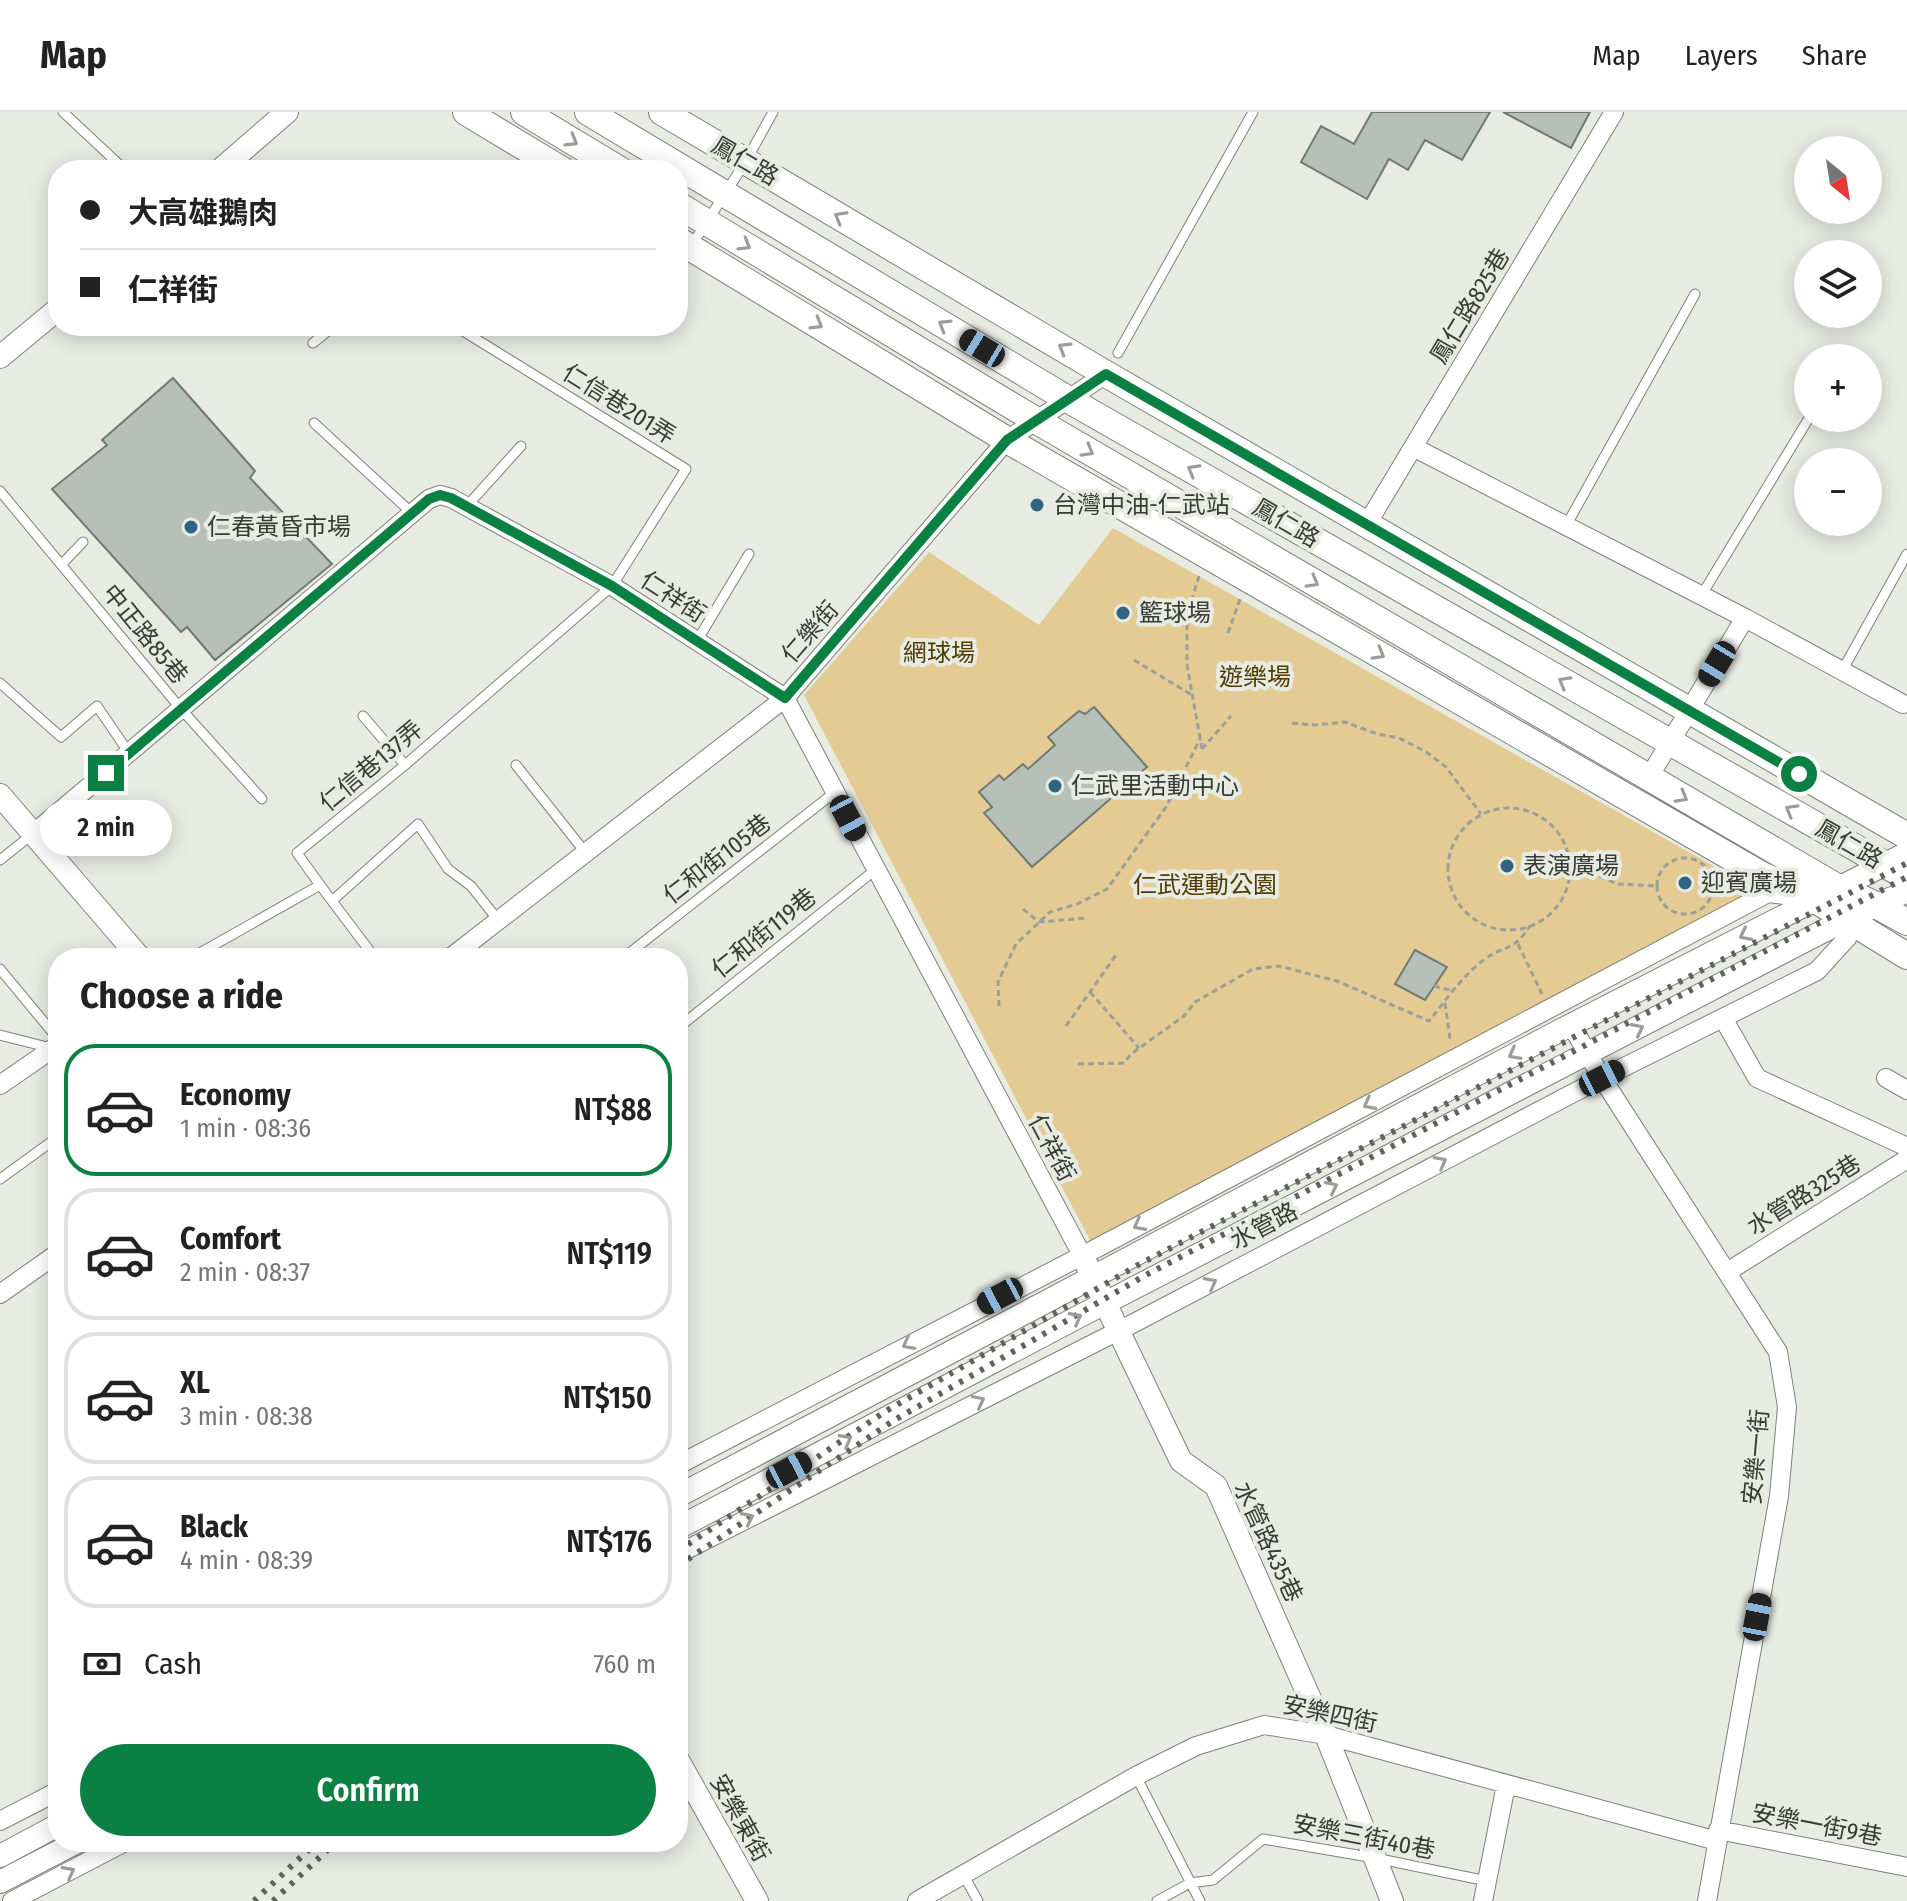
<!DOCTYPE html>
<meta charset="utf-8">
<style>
:root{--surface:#fff;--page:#f6f6f6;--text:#222;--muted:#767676;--line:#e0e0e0;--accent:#0b8043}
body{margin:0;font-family:"Fira Sans Condensed","Noto Sans TC",sans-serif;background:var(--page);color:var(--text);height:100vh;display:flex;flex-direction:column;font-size:30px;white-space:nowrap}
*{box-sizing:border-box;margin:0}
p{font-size:26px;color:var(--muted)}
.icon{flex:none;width:44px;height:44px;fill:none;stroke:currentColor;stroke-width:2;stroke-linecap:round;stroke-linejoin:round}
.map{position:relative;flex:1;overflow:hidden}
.panel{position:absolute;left:48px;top:836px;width:640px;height:904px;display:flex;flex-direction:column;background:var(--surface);border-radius:32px;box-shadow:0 4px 20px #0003}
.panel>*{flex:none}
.guide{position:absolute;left:48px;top:48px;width:640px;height:176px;border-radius:32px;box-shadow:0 4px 20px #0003;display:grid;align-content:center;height:176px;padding:0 32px;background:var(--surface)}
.needle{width:52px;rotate:150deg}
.buttons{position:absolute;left:1794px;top:24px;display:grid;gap:16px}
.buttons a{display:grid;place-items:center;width:88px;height:88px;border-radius:50%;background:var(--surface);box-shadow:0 4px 20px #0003;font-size:40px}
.end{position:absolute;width:36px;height:36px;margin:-18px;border:10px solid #0b8043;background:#fff;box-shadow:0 0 0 4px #fff}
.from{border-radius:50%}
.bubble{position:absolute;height:56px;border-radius:28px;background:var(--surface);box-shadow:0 4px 20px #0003;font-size:26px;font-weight:600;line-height:56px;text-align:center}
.car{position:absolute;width:24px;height:48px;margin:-24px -12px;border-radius:10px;box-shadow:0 0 6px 2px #0007;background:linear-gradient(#222 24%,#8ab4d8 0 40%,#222 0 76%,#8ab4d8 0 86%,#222 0)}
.guide b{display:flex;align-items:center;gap:28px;height:76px;font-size:30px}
.guide b+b{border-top:2px solid var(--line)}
.guide i{width:20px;height:20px;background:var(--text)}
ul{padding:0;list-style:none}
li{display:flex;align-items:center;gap:24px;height:132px;margin:0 16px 12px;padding:0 16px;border:4px solid var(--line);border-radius:32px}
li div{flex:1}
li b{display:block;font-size:30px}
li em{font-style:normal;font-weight:600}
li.on{border-color:var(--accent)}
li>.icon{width:72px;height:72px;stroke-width:1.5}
h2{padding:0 32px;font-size:36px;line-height:96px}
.pay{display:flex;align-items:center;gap:20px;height:88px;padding:0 32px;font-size:30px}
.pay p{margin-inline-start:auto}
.cta{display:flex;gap:16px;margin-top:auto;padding:16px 32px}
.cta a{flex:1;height:92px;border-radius:48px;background:var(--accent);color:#fff;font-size:32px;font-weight:600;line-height:92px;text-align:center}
header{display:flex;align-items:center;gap:48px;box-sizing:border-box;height:112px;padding:0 40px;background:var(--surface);border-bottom:2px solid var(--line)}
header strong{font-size:38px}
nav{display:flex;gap:44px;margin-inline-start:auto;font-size:28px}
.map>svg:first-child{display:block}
.green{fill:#e3cb93}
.building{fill:#b6bfb8;stroke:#717973;stroke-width:2}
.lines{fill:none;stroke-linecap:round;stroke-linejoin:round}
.service-casing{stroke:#7e827a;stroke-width:11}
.minor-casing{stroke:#7e827a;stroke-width:20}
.tertiary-casing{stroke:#7e827a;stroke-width:24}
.secondary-casing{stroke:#7e827a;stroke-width:28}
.path{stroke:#9c9f98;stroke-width:3;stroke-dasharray:6 4;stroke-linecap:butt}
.service{stroke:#fff;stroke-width:9}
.minor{stroke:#fff;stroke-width:18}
.tertiary{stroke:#fff;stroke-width:22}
.secondary{stroke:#fff;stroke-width:26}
.rail{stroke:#60625d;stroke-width:6;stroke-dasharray:4 8;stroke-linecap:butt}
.oneway{stroke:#9c9d9b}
.route{stroke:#0b8043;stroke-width:10}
.poi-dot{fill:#306581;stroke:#e7ebe2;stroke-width:3}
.labels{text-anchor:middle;stroke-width:8;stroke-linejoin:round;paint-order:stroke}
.street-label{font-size:24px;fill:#393b37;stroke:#e7ebe2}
.poi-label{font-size:24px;fill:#393b37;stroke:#e7ebe2;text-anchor:start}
.park-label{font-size:24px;fill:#503c01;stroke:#e7ebe2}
</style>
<header>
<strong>Map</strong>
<nav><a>Map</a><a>Layers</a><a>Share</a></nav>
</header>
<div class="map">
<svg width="1907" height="1789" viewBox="0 0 1907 1789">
<rect width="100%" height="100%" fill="#e7ebe2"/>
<path class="green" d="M1113,416L1767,784L1092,1132L804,583L929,440L1039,513Z"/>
<path class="building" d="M1372,0H1490L1462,48L1425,28L1408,58L1389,47L1367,87L1301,50L1321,14L1354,32Z
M1503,0H1590L1571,36Z
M173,266L255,359L250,366L332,452L215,548L187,515L181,520L52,377L107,333L102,328Z
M1094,595L1147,655L1032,755L984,701L992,695L979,680L999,663L1004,668L1023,652L1028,657L1055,633L1048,625L1079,599L1085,602Z
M1415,838L1447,855L1425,888L1395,872Z"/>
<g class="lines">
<g class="service-casing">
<path id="service" d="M63,0L125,58
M692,133L746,49L773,0
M313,231L334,214
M1118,241L1253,0
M314,311L413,402
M0,379L181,597L262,687
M466,395L521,334
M1566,414L1695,182
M62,452L83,430
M1701,484L1809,306
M697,529L749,442
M1842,559L1907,442
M0,571L61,625L97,594L129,641
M363,604L405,653
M516,653L585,740
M0,748L34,721
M320,773L375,846
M333,788L418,712L448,757L471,774L498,808
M191,846L320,773L297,741L405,653L612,474L686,357L455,214
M623,846L835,680
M0,857L58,927
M678,916L875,758
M0,923L51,936
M0,1067L58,1025
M1136,1664L1200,1789
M964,1764L978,1789
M1157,1789L1190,1771L1213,1768L1263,1727L1375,1746L1487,1769"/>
</g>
<g class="minor-casing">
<path id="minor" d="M1413,335L1745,506L1903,592
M1367,412L1614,0
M1649,665L1745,506
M34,721L429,387L440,383L451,386L612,474L785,586L1082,1143
M450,846L785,586L1007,328L1106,262
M1723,906L1757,966L1907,1035
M1571,913L1602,966L1778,1240L1787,1295L1779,1384L1707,1789
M1886,966L1907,978
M0,973L58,933
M1727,1160L1907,1047
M0,1182L58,1141
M678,1353L1095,1137L1768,781L1792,784
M678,1442L1134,1211L1602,966L1817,859L1848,825L1847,807
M0,1709L58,1679
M1718,1718L1907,1755
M12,1789L125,1730
M917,1789L1136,1664L1196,1634L1264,1613L1326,1623L1717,1729
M1483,1789L1506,1673"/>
</g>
<g class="tertiary-casing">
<path id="tertiary" d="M220,58L287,0
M0,245L58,197
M0,683L140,846
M1082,1143L1181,1349L1216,1374L1326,1623L1392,1789
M678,1384L1561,918L1907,741
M678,1416L1078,1205L1847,807L1907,779
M678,1648L757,1789
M0,1744L58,1713
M0,1770L77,1730"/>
</g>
<g class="secondary-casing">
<path id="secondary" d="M466,0L562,58
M524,0L620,58
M588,0L1069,288L1907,765
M662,0L1106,262L1907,724
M678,93L1037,309L1837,775L1878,794L1907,810
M678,128L1007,328L1760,762L1814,787L1907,844"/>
</g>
<path class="path" d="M1199,464L1187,503V553L1202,637
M1228,521L1240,487
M1134,548L1192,583
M1292,611L1314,613L1345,610L1377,622L1399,626L1425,639L1446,655L1481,702
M1202,637L1231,604
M1448 757a61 61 0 1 1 122 0a61 61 0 1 1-122 0Z
M1657 774a28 28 0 1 1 56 0a28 28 0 1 1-56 0Z
M1572,752L1617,772L1656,774
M1709,775L1724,768
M1023,797L1039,810L1086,806
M1518,832L1542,882
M1434,874L1454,879
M1090,880L1139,936
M1445,891L1450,927
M999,894L998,870L1016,832L1050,800L1077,792L1107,777L1166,695L1200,627
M1066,914L1116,843
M1078,952L1124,951L1131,942L1184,904L1195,890L1253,857L1279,854L1337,869L1429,909C1446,888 1463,863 1485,847C1507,831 1511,842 1530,814"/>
<use href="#service" class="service"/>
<use href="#minor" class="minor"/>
<use href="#tertiary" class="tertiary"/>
<use href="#secondary" class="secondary"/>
<path class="rail" d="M678,1439L886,1299L1138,1153L1907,751
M678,1454L893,1309L1144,1164L1907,765
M254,1789L317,1730
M273,1789L336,1730"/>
</g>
<defs><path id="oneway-chevron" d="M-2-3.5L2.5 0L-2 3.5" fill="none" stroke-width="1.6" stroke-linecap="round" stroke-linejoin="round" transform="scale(2)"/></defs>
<g class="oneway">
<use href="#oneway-chevron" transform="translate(572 29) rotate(31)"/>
<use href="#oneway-chevron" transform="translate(840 105) rotate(-150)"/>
<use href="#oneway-chevron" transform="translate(745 133) rotate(31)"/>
<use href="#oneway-chevron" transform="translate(817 212) rotate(31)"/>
<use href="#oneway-chevron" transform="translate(944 213) rotate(-149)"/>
<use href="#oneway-chevron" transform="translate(1064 236) rotate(-149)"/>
<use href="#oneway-chevron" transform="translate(1088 339) rotate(30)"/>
<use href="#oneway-chevron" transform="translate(1193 358) rotate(-150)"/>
<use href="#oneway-chevron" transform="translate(1313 470) rotate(30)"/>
<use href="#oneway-chevron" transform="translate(1379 542) rotate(30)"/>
<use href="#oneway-chevron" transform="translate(1564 570) rotate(-150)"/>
<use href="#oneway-chevron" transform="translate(1682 685) rotate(30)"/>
<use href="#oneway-chevron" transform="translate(1791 698) rotate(-150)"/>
<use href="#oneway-chevron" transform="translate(1745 823) rotate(153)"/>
<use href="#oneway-chevron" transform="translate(1638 917) rotate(-27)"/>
<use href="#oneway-chevron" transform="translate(1514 942) rotate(152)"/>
<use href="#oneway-chevron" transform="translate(1369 992) rotate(152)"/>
<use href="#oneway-chevron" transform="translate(1441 1050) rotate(-28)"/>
<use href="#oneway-chevron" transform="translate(1332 1075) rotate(-27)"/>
<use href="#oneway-chevron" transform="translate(1139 1113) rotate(152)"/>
<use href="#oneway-chevron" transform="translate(1211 1171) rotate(-28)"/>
<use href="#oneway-chevron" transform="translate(1076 1206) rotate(-28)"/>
<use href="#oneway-chevron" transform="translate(908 1232) rotate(152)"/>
<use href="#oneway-chevron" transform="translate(979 1289) rotate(-27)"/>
<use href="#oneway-chevron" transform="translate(846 1328) rotate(-28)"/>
<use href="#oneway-chevron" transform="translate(748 1406) rotate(-27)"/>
<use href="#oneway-chevron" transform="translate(69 1760) rotate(-28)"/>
</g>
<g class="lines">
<path class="route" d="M106,661L429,387L440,383L451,386L612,474L785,586L1007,328L1106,262L1799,662"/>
</g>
<g class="poi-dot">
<circle cx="1037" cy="393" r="8"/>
<circle cx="191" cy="415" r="8"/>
<circle cx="1123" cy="501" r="8"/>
<circle cx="1055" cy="674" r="8"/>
<circle cx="1507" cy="754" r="8"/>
<circle cx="1685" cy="771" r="8"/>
</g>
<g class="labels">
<g class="street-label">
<text transform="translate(745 49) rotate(30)" y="8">鳳仁路</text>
<text transform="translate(1470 194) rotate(-59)" y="8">鳳仁路825巷</text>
<text transform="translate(619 292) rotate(32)" y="8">仁信巷201弄</text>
<text transform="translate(1286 411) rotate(30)" y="8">鳳仁路</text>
<text transform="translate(673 485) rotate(33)" y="8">仁祥街</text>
<text transform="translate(810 520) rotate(-49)" y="8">仁樂街</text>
<text transform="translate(145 522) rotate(51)" y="8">中正路85巷</text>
<text transform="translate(371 654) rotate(-40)" y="8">仁信巷137弄</text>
<text transform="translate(1849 732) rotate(30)" y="8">鳳仁路</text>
<text transform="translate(717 747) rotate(-38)" y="8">仁和街105巷</text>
<text transform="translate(764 821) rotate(-39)" y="8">仁和街119巷</text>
<text transform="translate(1052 1036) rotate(62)" y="8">仁祥街</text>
<text transform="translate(1804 1083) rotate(-32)" y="8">水管路325巷</text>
<text transform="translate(1264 1114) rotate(-28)" y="8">水管路</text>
<text transform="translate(1756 1345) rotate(-85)" y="8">安樂一街</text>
<text transform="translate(1268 1430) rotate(65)" y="8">水管路435巷</text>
<text transform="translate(1330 1602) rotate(12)" y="8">安樂四街</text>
<text transform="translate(740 1706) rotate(61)" y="8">安樂東街</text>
<text transform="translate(1817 1713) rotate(11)" y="8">安樂一街9巷</text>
<text transform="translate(1364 1725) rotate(11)" y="8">安樂三街40巷</text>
</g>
<g class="poi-label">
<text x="1053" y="401">台灣中油-仁武站</text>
<text x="207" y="423">仁春黃昏市場</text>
<text x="1139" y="509">籃球場</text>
<text x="1071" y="682">仁武里活動中心</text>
<text x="1523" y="762">表演廣場</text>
<text x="1701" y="779">迎賓廣場</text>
</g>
<g class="park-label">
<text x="939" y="549">網球場</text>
<text x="1255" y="573">遊樂場</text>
<text x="1205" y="781">仁武運動公園</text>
</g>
</g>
</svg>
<div class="buttons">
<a><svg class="needle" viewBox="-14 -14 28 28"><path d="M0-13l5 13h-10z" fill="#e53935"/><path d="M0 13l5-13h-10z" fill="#767676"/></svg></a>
<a><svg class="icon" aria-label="layers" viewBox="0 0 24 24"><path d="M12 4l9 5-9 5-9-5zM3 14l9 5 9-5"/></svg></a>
<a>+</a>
<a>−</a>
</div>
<i class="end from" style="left:1799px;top:662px"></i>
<i class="end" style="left:106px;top:661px"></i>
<div class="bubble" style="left:40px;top:688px;width:132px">2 min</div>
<i class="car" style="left:982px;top:236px;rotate:301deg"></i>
<i class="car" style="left:1717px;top:552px;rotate:211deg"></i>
<i class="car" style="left:848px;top:706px;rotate:152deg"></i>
<i class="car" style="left:1602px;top:966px;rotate:63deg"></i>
<i class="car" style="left:1000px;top:1184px;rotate:242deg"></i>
<i class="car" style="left:789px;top:1358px;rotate:62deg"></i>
<i class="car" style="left:1757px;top:1505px;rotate:11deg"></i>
<div class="guide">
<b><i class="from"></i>大高雄鵝肉</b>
<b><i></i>仁祥街</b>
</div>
<section class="panel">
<h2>Choose a ride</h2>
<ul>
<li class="on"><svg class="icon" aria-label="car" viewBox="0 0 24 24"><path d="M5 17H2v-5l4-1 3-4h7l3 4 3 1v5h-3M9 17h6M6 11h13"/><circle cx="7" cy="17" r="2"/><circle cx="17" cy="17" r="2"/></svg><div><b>Economy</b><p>1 min · 08:36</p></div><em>NT$88</em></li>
<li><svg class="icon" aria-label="car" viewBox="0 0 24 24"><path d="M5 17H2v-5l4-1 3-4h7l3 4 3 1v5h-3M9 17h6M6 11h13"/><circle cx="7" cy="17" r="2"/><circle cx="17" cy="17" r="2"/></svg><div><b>Comfort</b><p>2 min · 08:37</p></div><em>NT$119</em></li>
<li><svg class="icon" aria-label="car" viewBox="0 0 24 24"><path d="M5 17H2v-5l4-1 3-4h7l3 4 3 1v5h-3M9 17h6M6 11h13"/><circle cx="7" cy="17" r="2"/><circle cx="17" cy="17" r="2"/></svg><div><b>XL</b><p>3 min · 08:38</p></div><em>NT$150</em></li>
<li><svg class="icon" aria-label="car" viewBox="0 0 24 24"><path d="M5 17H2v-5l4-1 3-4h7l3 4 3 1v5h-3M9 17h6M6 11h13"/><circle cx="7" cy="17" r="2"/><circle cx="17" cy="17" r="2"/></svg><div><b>Black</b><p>4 min · 08:39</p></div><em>NT$176</em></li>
</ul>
<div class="pay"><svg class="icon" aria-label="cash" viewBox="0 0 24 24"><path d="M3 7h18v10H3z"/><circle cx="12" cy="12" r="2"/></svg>Cash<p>760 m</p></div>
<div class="cta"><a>Confirm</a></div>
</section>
</div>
